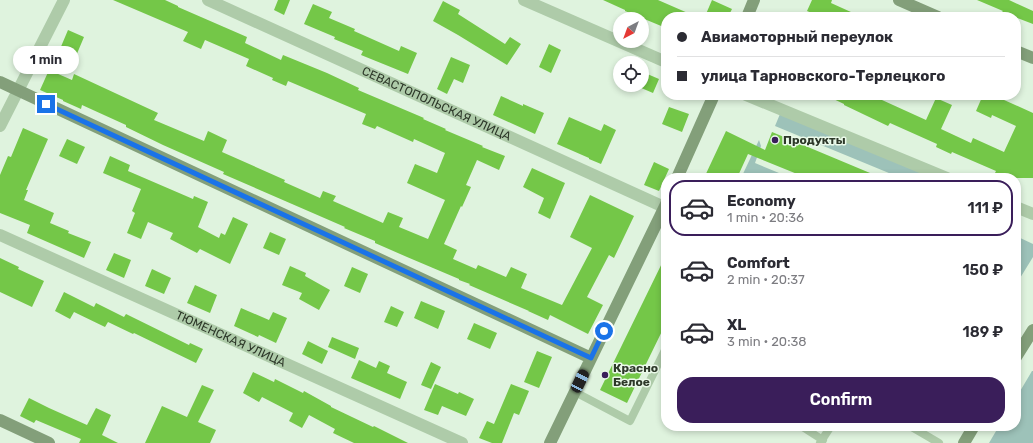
<!DOCTYPE html>
<meta charset="utf-8">
<style>
:root{--surface:#fff;--page:#f7f7f7;--text:#2b2b33;--muted:#7c7c81;--line:#e1e1e2;--accent:#3a1e5a}
body{margin:0;font-family:Rubik,sans-serif;background:var(--page);color:var(--text);height:100vh;display:flex;flex-direction:column;font-size:15px;white-space:nowrap}
*{box-sizing:border-box;margin:0}
p{font-size:13px;color:var(--muted)}
.icon{flex:none;width:22px;height:22px;fill:none;stroke:currentColor;stroke-width:2;stroke-linecap:round;stroke-linejoin:round}
.map{position:relative;flex:1;overflow:hidden}
.panel{position:absolute;left:661px;top:173px;width:360px;height:258px;display:flex;flex-direction:column;background:var(--surface);border-radius:16px;box-shadow:0 2px 6px #0003}
.panel>*{flex:none}
.banner{position:absolute;left:661px;top:12px;width:360px;height:88px;border-radius:16px;box-shadow:0 2px 6px #0003;display:grid;align-content:center;height:88px;padding:0 16px;background:var(--surface)}
.needle{width:26px;rotate:221deg}
.fabs{position:absolute;left:613px;top:12px;display:grid;gap:8px}
.fabs a{display:grid;place-items:center;width:36px;height:36px;border-radius:50%;background:var(--surface);box-shadow:0 2px 6px #0003;font-size:20px}
.end{position:absolute;width:18px;height:18px;margin:-9px;border:5px solid #1a73e8;background:#fff;box-shadow:0 0 0 2px #fff}
.from{border-radius:50%}
.bubble{position:absolute;height:28px;border-radius:14px;background:var(--surface);box-shadow:0 2px 6px #0003;font-size:13px;font-weight:600;line-height:28px;text-align:center}
.car{position:absolute;width:12px;height:24px;margin:-12px -6px;border-radius:5px;box-shadow:0 0 3px 1px #0007;background:linear-gradient(#222 24%,#8ab4d8 0 40%,#222 0 76%,#8ab4d8 0 86%,#222 0)}
.banner b{display:flex;align-items:center;gap:14px;height:38px;font-size:15px}
.banner b+b{border-top:1px solid var(--line)}
.banner i{width:10px;height:10px;background:var(--text)}
ul{padding:7px 0 0;list-style:none}
li{display:flex;align-items:center;gap:12px;height:56px;margin:0 8px 6px;padding:0 8px;border:2px solid transparent;border-radius:16px}
li div{flex:1}
li b{display:block;font-size:15px}
li em{font-style:normal;font-weight:600}
li.active{border-color:var(--accent)}
li>.icon{width:36px;height:36px;stroke-width:1.5}
.cta{display:flex;gap:8px;margin-top:auto;padding:8px 16px}
.cta a{flex:1;height:46px;border-radius:16px;background:var(--accent);color:#fff;font-size:16px;font-weight:600;line-height:46px;text-align:center}
.map>svg:first-child{display:block}
.green{fill:#9dc2b9}
.building{fill:#74c748}
.lines{fill:none;stroke-linecap:round;stroke-linejoin:round}
.lane{stroke:#aecba9;stroke-width:8}
.street{stroke:#aecba9;stroke-width:12}
.secondary{stroke:#839f7a;stroke-width:12}
.route{stroke:#1a73e8;stroke-width:5}
.poi-dot{fill:#3a1e5a;stroke:#ebfaea;stroke-width:1.5}
.labels{text-anchor:middle;stroke-width:3;stroke-linejoin:round;paint-order:stroke}
.street-label{font-size:12px;fill:#2d3829;stroke:#ebfaea}
.poi-label{font-size:12px;font-weight:bold;fill:#2d3829;stroke:#ebfaea;text-anchor:start}
</style>
<div class="map">
<svg width="1033" height="443" viewBox="0 0 1033 443">
<rect width="100%" height="100%" fill="#dff3de"/>
<path class="green" d="M780,114L936,178H901L775,126Z
M759,140L761,146L755,163L779,173L777,178H759L749,174L746,178H741Z
M1016,236L1033,244V257L1017,283H1016Z
M1032,371H1033V443H989L999,426H1016V398Z"/>
<path class="building" d="M113,0H165L178,6V7L247,37L245,43L281,60L283,55L327,73L359,88L358,90L424,118L423,119L446,129L445,130L483,146L482,147L505,156L499,170L477,160L466,185L471,187L462,207L461,206L444,244L457,250L453,259L476,269L478,265L506,277L511,267L527,274L521,288L562,305L592,248L570,237L590,195L634,216L614,258L609,255L587,297L603,305L588,334L550,315L548,320L528,311H529L469,285L470,284L459,280V279L407,257L375,243V241L344,228L345,227L223,174L224,172L163,145L126,127V125L82,105L81,109L63,101V100L40,90L49,70L72,80L74,74L158,113L154,120L204,141L208,131L227,140L222,152L285,180L284,182L320,198L323,191L336,196L333,201L383,223L388,212L403,218L399,227L428,239L445,200L407,183L415,164L437,173L445,153L414,139L413,142L377,126L375,129L362,124L366,114L288,81L286,86L272,80L273,78L246,66L249,59L205,40L201,49L183,41L188,32Z
M278,0H290L284,15L274,10Z
M603,0H658L697,17H666V28L625,11V10Z
M712,0L732,9L728,17H713L706,14Z
M812,0H832L831,3L862,17H821L807,11Z
M977,0H1009L1033,11V24L1002,12L1003,11Z
M443,1L460,10L458,14L505,44L510,37L521,44L507,65L458,35L433,21Z
M313,4L332,12L329,18L355,29L354,31L399,51L401,46L417,53L408,74L361,55L363,51L334,39L335,37L304,24Z
M68,30L84,37L76,56L60,49Z
M549,44L561,50L551,73L539,67Z
M451,57L470,65L463,83L454,79L447,94L437,89Z
M645,73L659,79L653,93L639,87L640,85H642V80Z
M825,95H871L926,120L936,98L952,105L941,129L971,143L973,138L1004,152L1016,126L992,115L991,118L976,111L983,95H993L1033,113V178H1007L995,173L996,171L952,152L951,154L936,147L937,144L890,123L888,126L844,105V104Z
M501,96L523,106V104L544,113L535,134L493,115Z
M669,107L689,114L682,132L662,124Z
M569,117L601,131L604,124L616,130L601,164L589,159V158L557,144Z
M23,128L48,139L26,190H28L24,200L54,213L50,223L69,231L68,233L91,242L84,258L27,233L30,225L0,213V175L8,156L11,157Z
M726,131L765,150L772,132L882,178H807L748,154L737,178H704Z
M67,139L85,147L77,164L59,156Z
M110,156L130,165L128,171L193,199L194,196L208,202L198,227L219,238L221,233L225,235L233,217L248,224L230,264L200,249L197,253L170,239L173,233L148,222L141,239L127,233L135,213L132,211L141,189L103,173Z
M654,162L669,169L659,191L644,185Z
M532,168L565,183L550,219L538,213L544,198L523,187Z
M270,232L286,239L279,255L263,248Z
M114,253L131,260L124,278L106,270Z
M666,255V323L627,403L600,390Z
M0,258L19,267L18,269L44,281L32,307L0,292Z
M290,266L306,273L305,276L330,290L319,310L299,299L302,293L282,285Z
M352,267L368,274L360,293L344,286Z
M152,269L171,278L164,294L145,286Z
M195,285L217,295L210,313L187,303Z
M64,292L94,307L96,303L124,317L126,314L189,345L190,343L203,349L196,363L169,350L134,333L133,334L108,322L105,327L74,312L70,319L55,311Z
M421,301L445,311L438,329L414,318Z
M391,306L404,312L397,327L384,322Z
M241,308L269,320L273,312L287,318L276,343L259,335L258,337L234,326Z
M474,323L497,333L490,349L467,339Z
M332,337L359,348L355,359L328,347Z
M308,341L328,351L322,364L302,354Z
M537,351L552,357L539,388L524,382Z
M359,360L376,368L379,361L390,366L387,373L407,382L400,399L351,378Z
M431,362L441,367L431,389L421,385Z
M253,372L274,382L275,379L303,393L304,391L331,406V407L373,427L374,426L408,443H354L333,433L335,429L309,415L302,428L289,421L293,413L262,397L259,402L243,393Z
M435,384L458,394L459,392L474,399L466,416L442,406L438,415L424,410Z
M511,384L529,391L519,415L514,413L502,443H492L479,438L487,421L494,424Z
M202,385L214,390L198,422L216,430L210,443H145L162,406L187,417Z
M29,398L49,408L87,425L96,408L111,415L102,435L118,443H79L81,439L36,420L34,423L20,416Z"/>
<g class="lines">
<path class="lane" d="M575,392L630,421L666,348
M801,426L823,440
M910,426L939,443
M820,443L831,426"/>
<g class="street">
<path id="s1" d="M208,0L664,207"/>
<path d="M524,0L666,62"/>
<path d="M746,95L947,178"/>
<path d="M0,126L64,0"/>
<path d="M1016,207L1033,214"/>
<path id="s2" d="M0,235L462,443"/>
</g>
<path class="secondary" d="M899,0L938,17
M747,17L754,0
M1016,51L1033,58
M0,82L591,358
M677,178L714,95
M1016,357L1033,330
M0,420L49,443
M550,443L666,204
M964,443L974,426"/>
</g>
<g class="lines">
<path class="route" d="M46,104L591,358L604,331"/>
</g>
<g class="poi-dot">
<circle cx="775" cy="140" r="4"/>
<circle cx="605" cy="375" r="4"/>
</g>
<g class="labels">
<g class="street-label">
<text dy="4" stroke="none"><textPath href="#s1" startOffset="251">СЕВАСТОПОЛЬСКАЯ УЛИЦА</textPath></text>
<text dy="4" stroke="none"><textPath href="#s2" startOffset="253">ТЮМЕНСКАЯ УЛИЦА</textPath></text>
</g>
<g class="poi-label">
<text x="783" y="144">Продукты</text>
<text x="613" y="372">Красно<tspan x="613" dy="14">Белое</tspan></text>
</g>
</g>
</svg>
<div class="fabs">
<a><svg class="needle" viewBox="-14 -14 28 28"><path d="M0-13l5 13h-10z" fill="#e53935"/><path d="M0 13l5-13h-10z" fill="#7c7c81"/></svg></a>
<a><svg class="icon" aria-label="locate" viewBox="0 0 24 24"><circle cx="12" cy="12" r="6"/><path d="M12 2v4M12 18v4M2 12h4M18 12h4"/></svg></a>
</div>
<i class="end from" style="left:604px;top:331px"></i>
<i class="end" style="left:46px;top:104px"></i>
<div class="bubble" style="left:13px;top:46px;width:66px">1 min</div>
<i class="car" style="left:580px;top:381px;rotate:26deg"></i>
<div class="banner">
<b><i class="from"></i>Авиамоторный переулок</b>
<b><i></i>улица Тарновского-Терлецкого</b>
</div>
<section class="panel">
<ul>
<li class="active"><svg class="icon" aria-label="car" viewBox="0 0 24 24"><path d="M5 17H2v-5l4-1 3-4h7l3 4 3 1v5h-3M9 17h6M6 11h13"/><circle cx="7" cy="17" r="2"/><circle cx="17" cy="17" r="2"/></svg><div><b>Economy</b><p>1 min · 20:36</p></div><em>111 ₽</em></li>
<li><svg class="icon" aria-label="car" viewBox="0 0 24 24"><path d="M5 17H2v-5l4-1 3-4h7l3 4 3 1v5h-3M9 17h6M6 11h13"/><circle cx="7" cy="17" r="2"/><circle cx="17" cy="17" r="2"/></svg><div><b>Comfort</b><p>2 min · 20:37</p></div><em>150 ₽</em></li>
<li><svg class="icon" aria-label="car" viewBox="0 0 24 24"><path d="M5 17H2v-5l4-1 3-4h7l3 4 3 1v5h-3M9 17h6M6 11h13"/><circle cx="7" cy="17" r="2"/><circle cx="17" cy="17" r="2"/></svg><div><b>XL</b><p>3 min · 20:38</p></div><em>189 ₽</em></li>
</ul>
<div class="cta"><a>Confirm</a></div>
</section>
</div>
